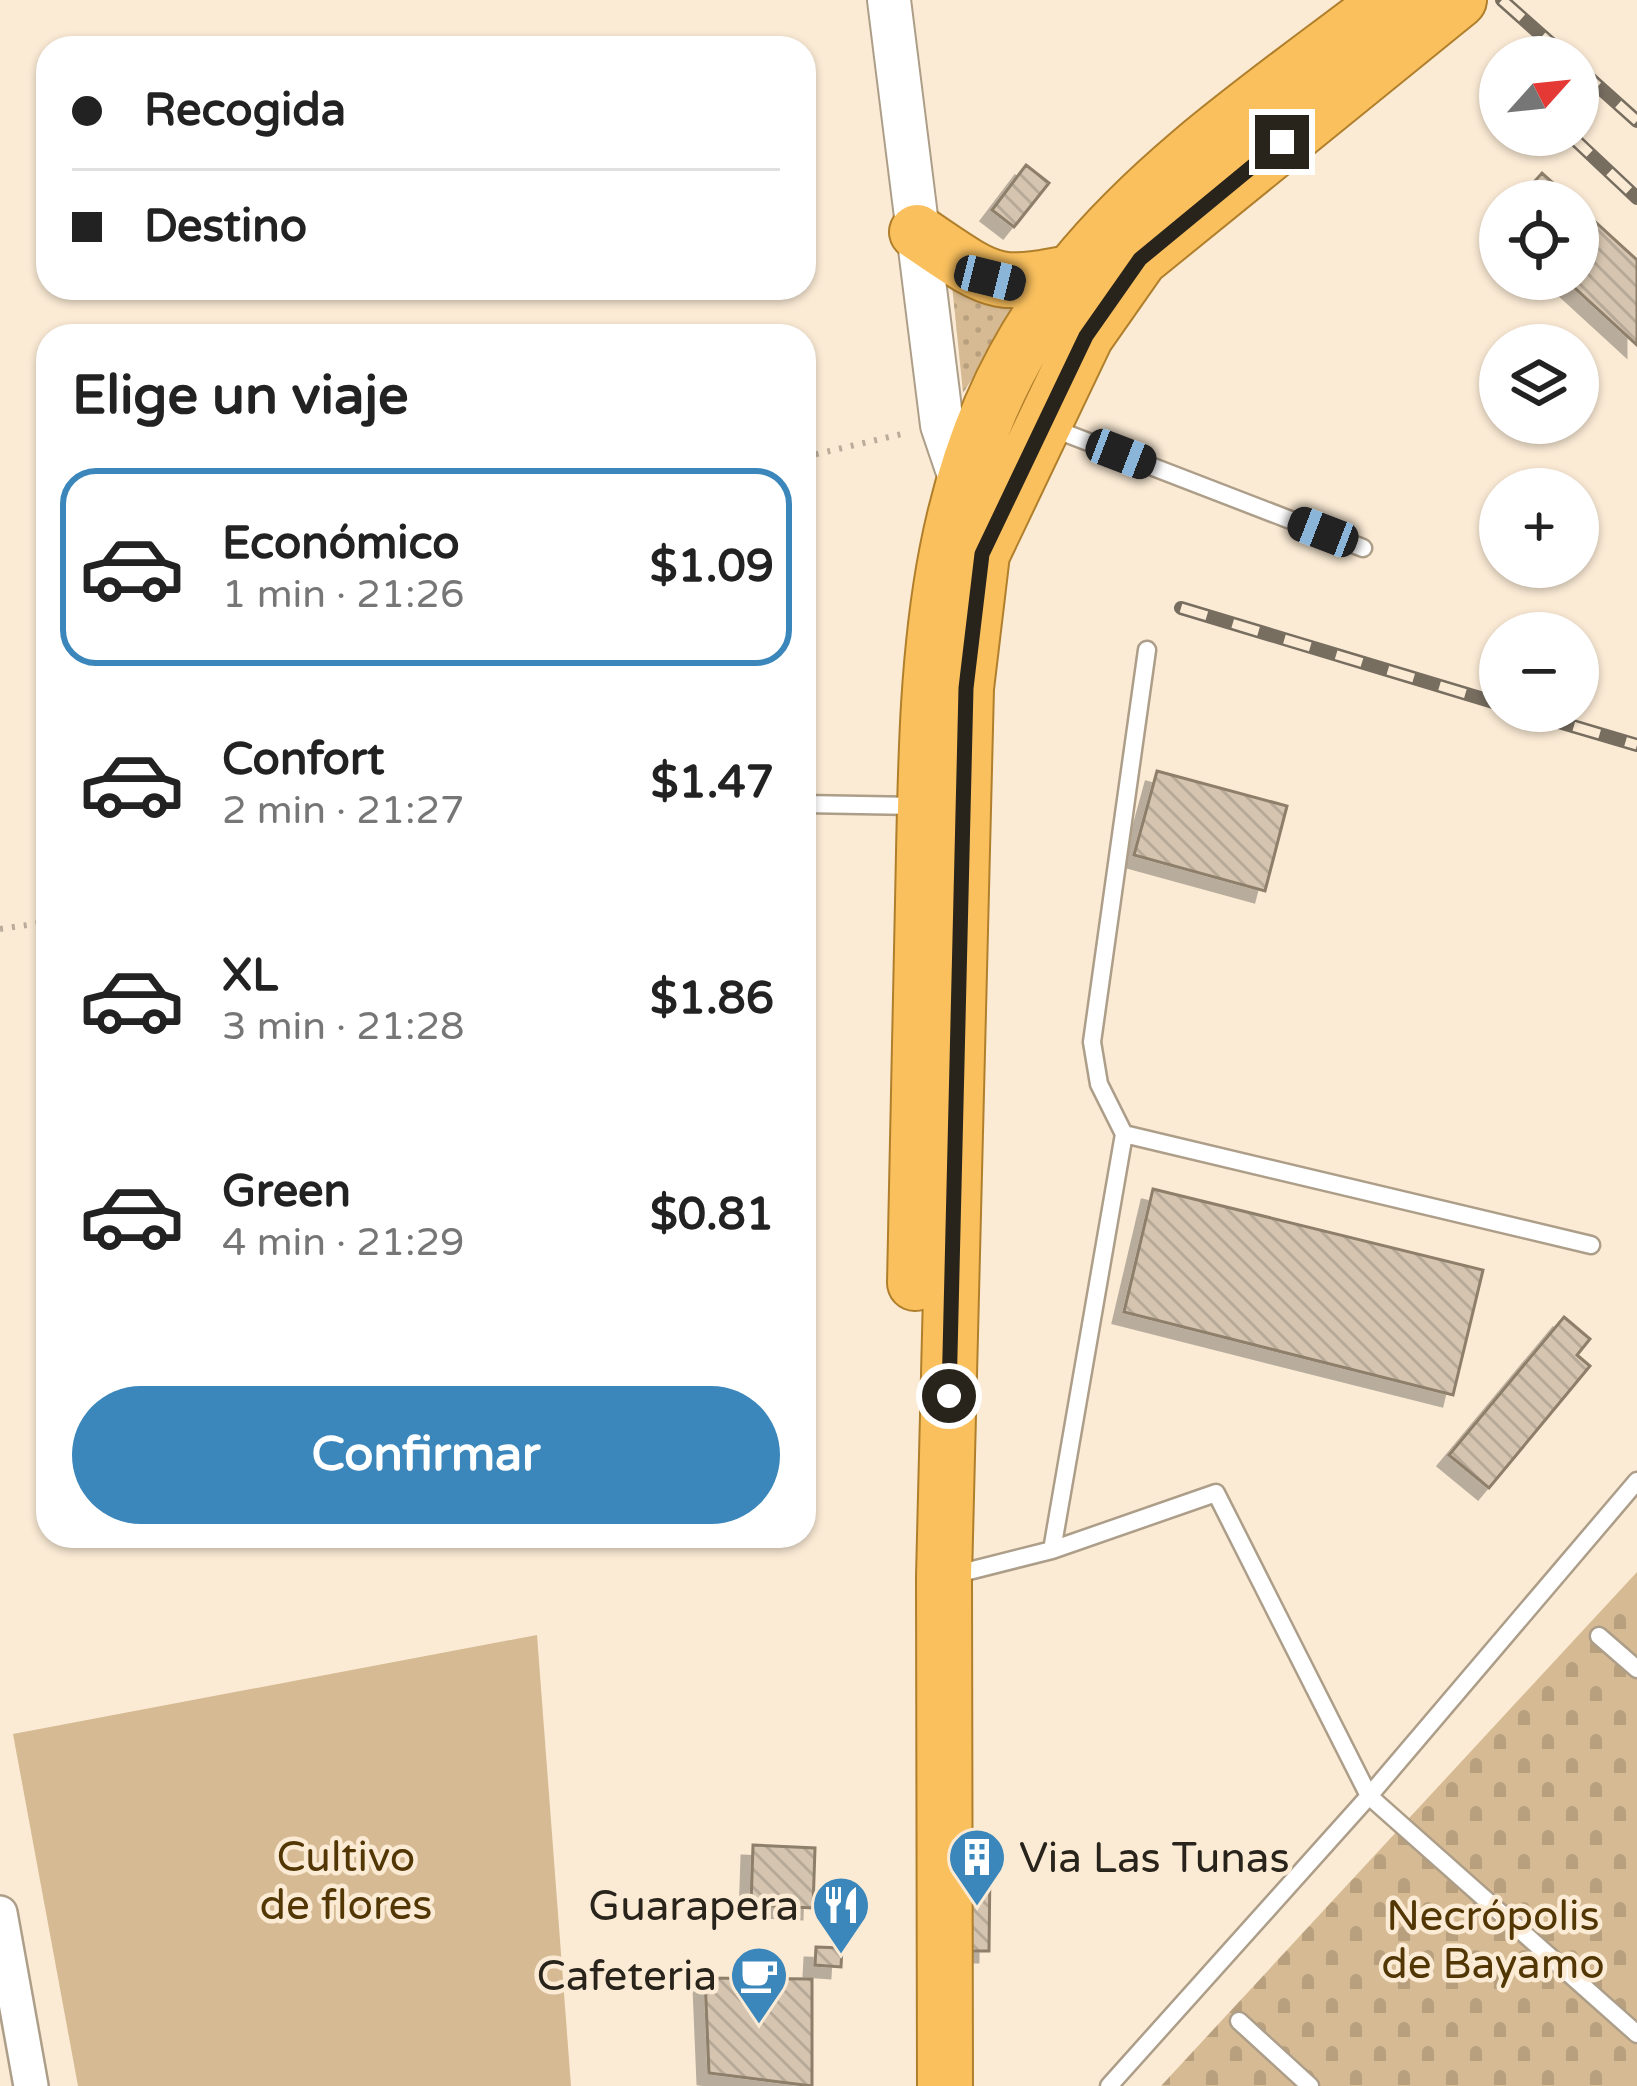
<!DOCTYPE html>
<html lang="es">
<meta charset="utf-8">
<style>
:root{--surface:#fff;--page:#f6f6f6;--text:#222;--muted:#767676;--line:#e0e0e0;--accent:#3b86ba}
body{margin:0;font-family:"Varela Round",sans-serif;background:var(--page);color:var(--text);height:100vh;display:flex;flex-direction:column;font-size:45px;white-space:nowrap}
*{box-sizing:border-box;margin:0}
p{font-size:39px;color:var(--muted)}
.icon{flex:none;width:66px;height:66px;fill:none;stroke:currentColor;stroke-width:2;stroke-linecap:round;stroke-linejoin:round}
.map{position:relative;flex:1;overflow:hidden}
.details{position:absolute;left:36px;top:324px;width:780px;height:1224px;display:flex;flex-direction:column;background:var(--surface);border-radius:36px;box-shadow:0 3px 9px #0004}
.details>*{flex:none}
.hud{position:absolute;left:36px;top:36px;width:780px;height:264px;border-radius:36px;box-shadow:0 3px 9px #0004;display:grid;align-content:center;height:264px;padding:0 36px;background:var(--surface)}
.needle{width:78px;rotate:63deg}
.controls{position:absolute;left:1479px;top:36px;display:grid;gap:24px}
.controls a{display:grid;place-items:center;width:120px;height:120px;border-radius:50%;background:var(--surface);box-shadow:0 3px 9px #0004;font-size:60px}
.end{position:absolute;width:54px;height:54px;margin:-27px;border:15px solid #29241b;background:#fff;box-shadow:0 0 0 6px #fff}
.from{border-radius:50%}
.car{position:absolute;width:36px;height:72px;margin:-36px -18px;border-radius:15px;box-shadow:0 0 9px 3px #0007;background:linear-gradient(#222 24%,#8ab4d8 0 40%,#222 0 76%,#8ab4d8 0 86%,#222 0)}
.hud b{display:flex;align-items:center;gap:42px;height:114px;font-size:45px}
.hud b+b{border-top:3px solid var(--line)}
.hud i{width:30px;height:30px;background:var(--text)}
ul{padding:0;list-style:none}
li{display:flex;align-items:center;gap:36px;height:198px;margin:0 24px 18px;padding:0 12px;border:6px solid transparent;border-radius:36px}
li div{flex:1}
li b{display:block;font-size:45px}
li em{font-style:normal;font-weight:700}
li.current{border-color:var(--accent)}
li>.icon{width:108px;height:108px;stroke-width:1.5}
h2{padding:0 36px;font-size:54px;line-height:144px}
.button{display:flex;gap:24px;margin-top:auto;padding:24px 36px}
.button a{flex:1;height:138px;border-radius:72px;background:var(--accent);color:#fff;font-size:48px;font-weight:700;line-height:138px;text-align:center}
.map>svg:first-child{display:block}
.grass{fill:url(#grass-dots)}
.cemetery{fill:url(#cemetery-stones)}
.green{fill:#d6ba93}
.building{fill:url(#building-back-hatch);stroke:#8d7f6b;stroke-width:3;filter:url(#shadow)}
.lines{fill:none;stroke-linecap:round;stroke-linejoin:round}
.service-casing{stroke:#ad9e89;stroke-width:21}
.minor-casing{stroke:#ad9e89;stroke-width:38}
.tertiary-casing{stroke:#ad9e89;stroke-width:46}
.trunk-casing{stroke:#b07f2c;stroke-width:58}
.path{stroke:#b9ac9a;stroke-width:6;stroke-dasharray:3 9;stroke-linecap:butt}
.service{stroke:#fff;stroke-width:16}
.minor{stroke:#fff;stroke-width:33}
.tertiary{stroke:#fff;stroke-width:42}
.trunk{stroke:#fac05e;stroke-width:54}
.rail-casing{stroke:#776e60;stroke-width:14}
.rail{stroke:#fbebd5;stroke-width:9;stroke-dasharray:27;stroke-linecap:butt}
.route{stroke:#29241b;stroke-width:15}
.labels{text-anchor:middle;stroke-width:9;stroke-linejoin:round;paint-order:stroke}
.park-label{font-size:42px;fill:#523705;stroke:#fbebd5}
.poi-label{font-size:42px;fill:#29241b;stroke:#fbebd5;text-anchor:end}
</style>
<div class="map">
<svg width="1637" height="2086" viewBox="0 0 1637 2086">
<defs>
<pattern id="grass-dots" width="8" height="8" patternUnits="userSpaceOnUse" patternTransform="scale(3)"><rect width="8" height="8" fill="#d6ba93"/><path d="M2 2h.1M6 6h.1" fill="none" stroke="#b8a07e" stroke-width="1.8" stroke-linecap="round"/></pattern>
<pattern id="cemetery-stones" width="16" height="16" patternUnits="userSpaceOnUse" patternTransform="scale(3)"><rect width="16" height="16" fill="#d6ba93"/><path d="M2 7V4a2 2 0 0 1 4 0v3zM10 15v-3a2 2 0 0 1 4 0v3z" fill="#b8a07e"/></pattern>
<pattern id="building-back-hatch" width="6" height="6" patternUnits="userSpaceOnUse" patternTransform="scale(3)"><rect width="6" height="6" fill="#d5c5b0"/><path d="M-1 5l2 2M0 0l6 6M5-1l2 2" fill="none" stroke="#b7a997"/></pattern>
<filter id="shadow"><feDropShadow dx="-11" dy="11" stdDeviation="0" flood-color="#0004"/></filter>
</defs>
<rect width="100%" height="100%" fill="#fbebd5"/>
<path class="grass" d="M952,285L1022,302L963,393Z"/>
<path class="cemetery" d="M1637,1572V2086H1161Z"/>
<path class="green" d="M537,1635L571,2086H78L13,1734Z"/>
<path class="building" d="M1026,165L1049,183L1014,227L992,210Z
M1542,173L1573,201H1517Z
M1578,206L1637,260V345L1565,279H1578Z
M1157,771L1287,806L1265,891L1134,855Z
M804,890H809V917H804Z
M1153,1189L1483,1270L1453,1395L1124,1312Z
M1564,1317L1590,1339L1577,1355L1590,1366L1489,1488L1449,1455Z
M753,1845L815,1848L813,1908L751,1905Z
M965,1864L990,1865L989,1951H964Z
M816,1947L842,1948L841,1967L815,1965Z
M705,1978L812,1979V2086L709,2073Z"/>
<g class="lines">
<g class="service-casing">
<path id="service" d="M1052,428L1363,548
M804,804L916,806
M1124,1134L1591,1245
M1052,1550L1124,1134L1099,1084L1092,1042L1147,650
M949,1576L1052,1550L1216,1493L1369,1796L1637,2034
M1599,1636L1637,1669
M1239,2021L1310,2086
M1109,2086L1369,1796L1637,1481"/>
</g>
<g class="minor-casing">
<path id="minor" d="M0,1913L31,2086"/>
</g>
<g class="tertiary-casing">
<path id="tertiary" d="M889,0L942,425L962,484"/>
</g>
<g class="trunk-casing">
<path id="trunk" d="M917,232C999,288 994,288 1090,269
M915,1283C917,1156 920,1029 923,902C928,675 923,458 1073,271C1160,163 1280,84 1389,0
M945,2086L944,1577L966,688L982,554L1086,336L1140,259L1459,0"/>
</g>
<path class="path" d="M804,457L906,433
M0,929L48,922"/>
<use href="#service" class="service"/>
<use href="#minor" class="minor"/>
<use href="#tertiary" class="tertiary"/>
<use href="#trunk" class="trunk"/>
<g class="rail-casing">
<path id="rail" d="M1502,0L1566,57
M1578,68L1637,121
M1570,135L1637,198
M1181,608L1500,704
M1522,711L1637,745"/>
</g>
<use href="#rail" class="rail"/>
</g>
<g class="lines">
<path class="route" d="M949,1396L966,688L982,554L1086,336L1140,259L1282,142"/>
</g>
<defs>
<g id="building-pin" transform="scale(3)"><path d="M0 17L-7.5 6A9.5 9.5 0 1 1 7.5 6Z" fill="#3b86ba" stroke="#fbebd5"/><path d="M-4-6H4V6H1V3H-1V6H-4ZM-2.5-4.3h1.7v1.8h-1.7ZM.8-4.3h1.7v1.8H.8ZM-2.5-1h1.7V.8h-1.7ZM.8-1h1.7V.8H.8Z" fill="#fff"/></g>
<g id="restaurant-pin" transform="scale(3)"><path d="M0 17L-7.5 6A9.5 9.5 0 1 1 7.5 6Z" fill="#3b86ba" stroke="#fbebd5"/><path d="M-5-6h1v4h1v-4h1v4h1v-4h1v5L-1.5 .5V6h-2V.5L-5-1ZM5-6V6H3V1.5H1.5Q1.5-4 5-6Z" fill="#fff"/></g>
<g id="cafe-pin" transform="scale(3)"><path d="M0 17L-7.5 6A9.5 9.5 0 1 1 7.5 6Z" fill="#3b86ba" stroke="#fbebd5"/><path d="M-5.5-4.5H6V0H3Q3 3.5 0 3.5H-2.5Q-5.5 3.5-5.5 0ZM3-3.2v2h1.7v-2ZM-6 4.5H4V6H-6Z" fill="#fff"/></g>
</defs>
<g fill-rule="evenodd">
<use href="#building-pin" x="977" y="1857"/>
<use href="#restaurant-pin" x="841" y="1905"/>
<use href="#cafe-pin" x="759" y="1975"/>
</g>
<g class="labels">
<g class="park-label">
<text x="346" y="1871">Cultivo<tspan x="346" dy="48">de flores</tspan></text>
<text x="1493" y="1930">Necrópolis<tspan x="1493" dy="48">de Bayamo</tspan></text>
</g>
<g class="poi-label">
<text x="1019" y="1872" text-anchor="start">Via Las Tunas</text>
<text x="799" y="1920">Guarapera</text>
<text x="717" y="1990">Cafeteria</text>
</g>
</g>
</svg>
<div class="controls">
<a><svg class="needle" viewBox="-14 -14 28 28"><path d="M0-13l5 13h-10z" fill="#e53935"/><path d="M0 13l5-13h-10z" fill="#767676"/></svg></a>
<a><svg class="icon" aria-label="locate" viewBox="0 0 24 24"><circle cx="12" cy="12" r="6"/><path d="M12 2v4M12 18v4M2 12h4M18 12h4"/></svg></a>
<a><svg class="icon" aria-label="layers" viewBox="0 0 24 24"><path d="M12 4l9 5-9 5-9-5zM3 14l9 5 9-5"/></svg></a>
<a>+</a>
<a>−</a>
</div>
<i class="end from" style="left:949px;top:1396px"></i>
<i class="end" style="left:1282px;top:142px"></i>
<i class="car" style="left:990px;top:278px;rotate:104deg"></i>
<i class="car" style="left:1121px;top:454px;rotate:111deg"></i>
<i class="car" style="left:1323px;top:532px;rotate:291deg"></i>
<div class="hud">
<b><i class="from"></i>Recogida</b>
<b><i></i>Destino</b>
</div>
<section class="details">
<h2>Elige un viaje</h2>
<ul>
<li class="current"><svg class="icon" aria-label="car" viewBox="0 0 24 24"><path d="M5 17H2v-5l4-1 3-4h7l3 4 3 1v5h-3M9 17h6M6 11h13"/><circle cx="7" cy="17" r="2"/><circle cx="17" cy="17" r="2"/></svg><div><b>Económico</b><p>1 min · 21:26</p></div><em>$1.09</em></li>
<li><svg class="icon" aria-label="car" viewBox="0 0 24 24"><path d="M5 17H2v-5l4-1 3-4h7l3 4 3 1v5h-3M9 17h6M6 11h13"/><circle cx="7" cy="17" r="2"/><circle cx="17" cy="17" r="2"/></svg><div><b>Confort</b><p>2 min · 21:27</p></div><em>$1.47</em></li>
<li><svg class="icon" aria-label="car" viewBox="0 0 24 24"><path d="M5 17H2v-5l4-1 3-4h7l3 4 3 1v5h-3M9 17h6M6 11h13"/><circle cx="7" cy="17" r="2"/><circle cx="17" cy="17" r="2"/></svg><div><b>XL</b><p>3 min · 21:28</p></div><em>$1.86</em></li>
<li><svg class="icon" aria-label="car" viewBox="0 0 24 24"><path d="M5 17H2v-5l4-1 3-4h7l3 4 3 1v5h-3M9 17h6M6 11h13"/><circle cx="7" cy="17" r="2"/><circle cx="17" cy="17" r="2"/></svg><div><b>Green</b><p>4 min · 21:29</p></div><em>$0.81</em></li>
</ul>
<div class="button"><a>Confirmar</a></div>
</section>
</div>
